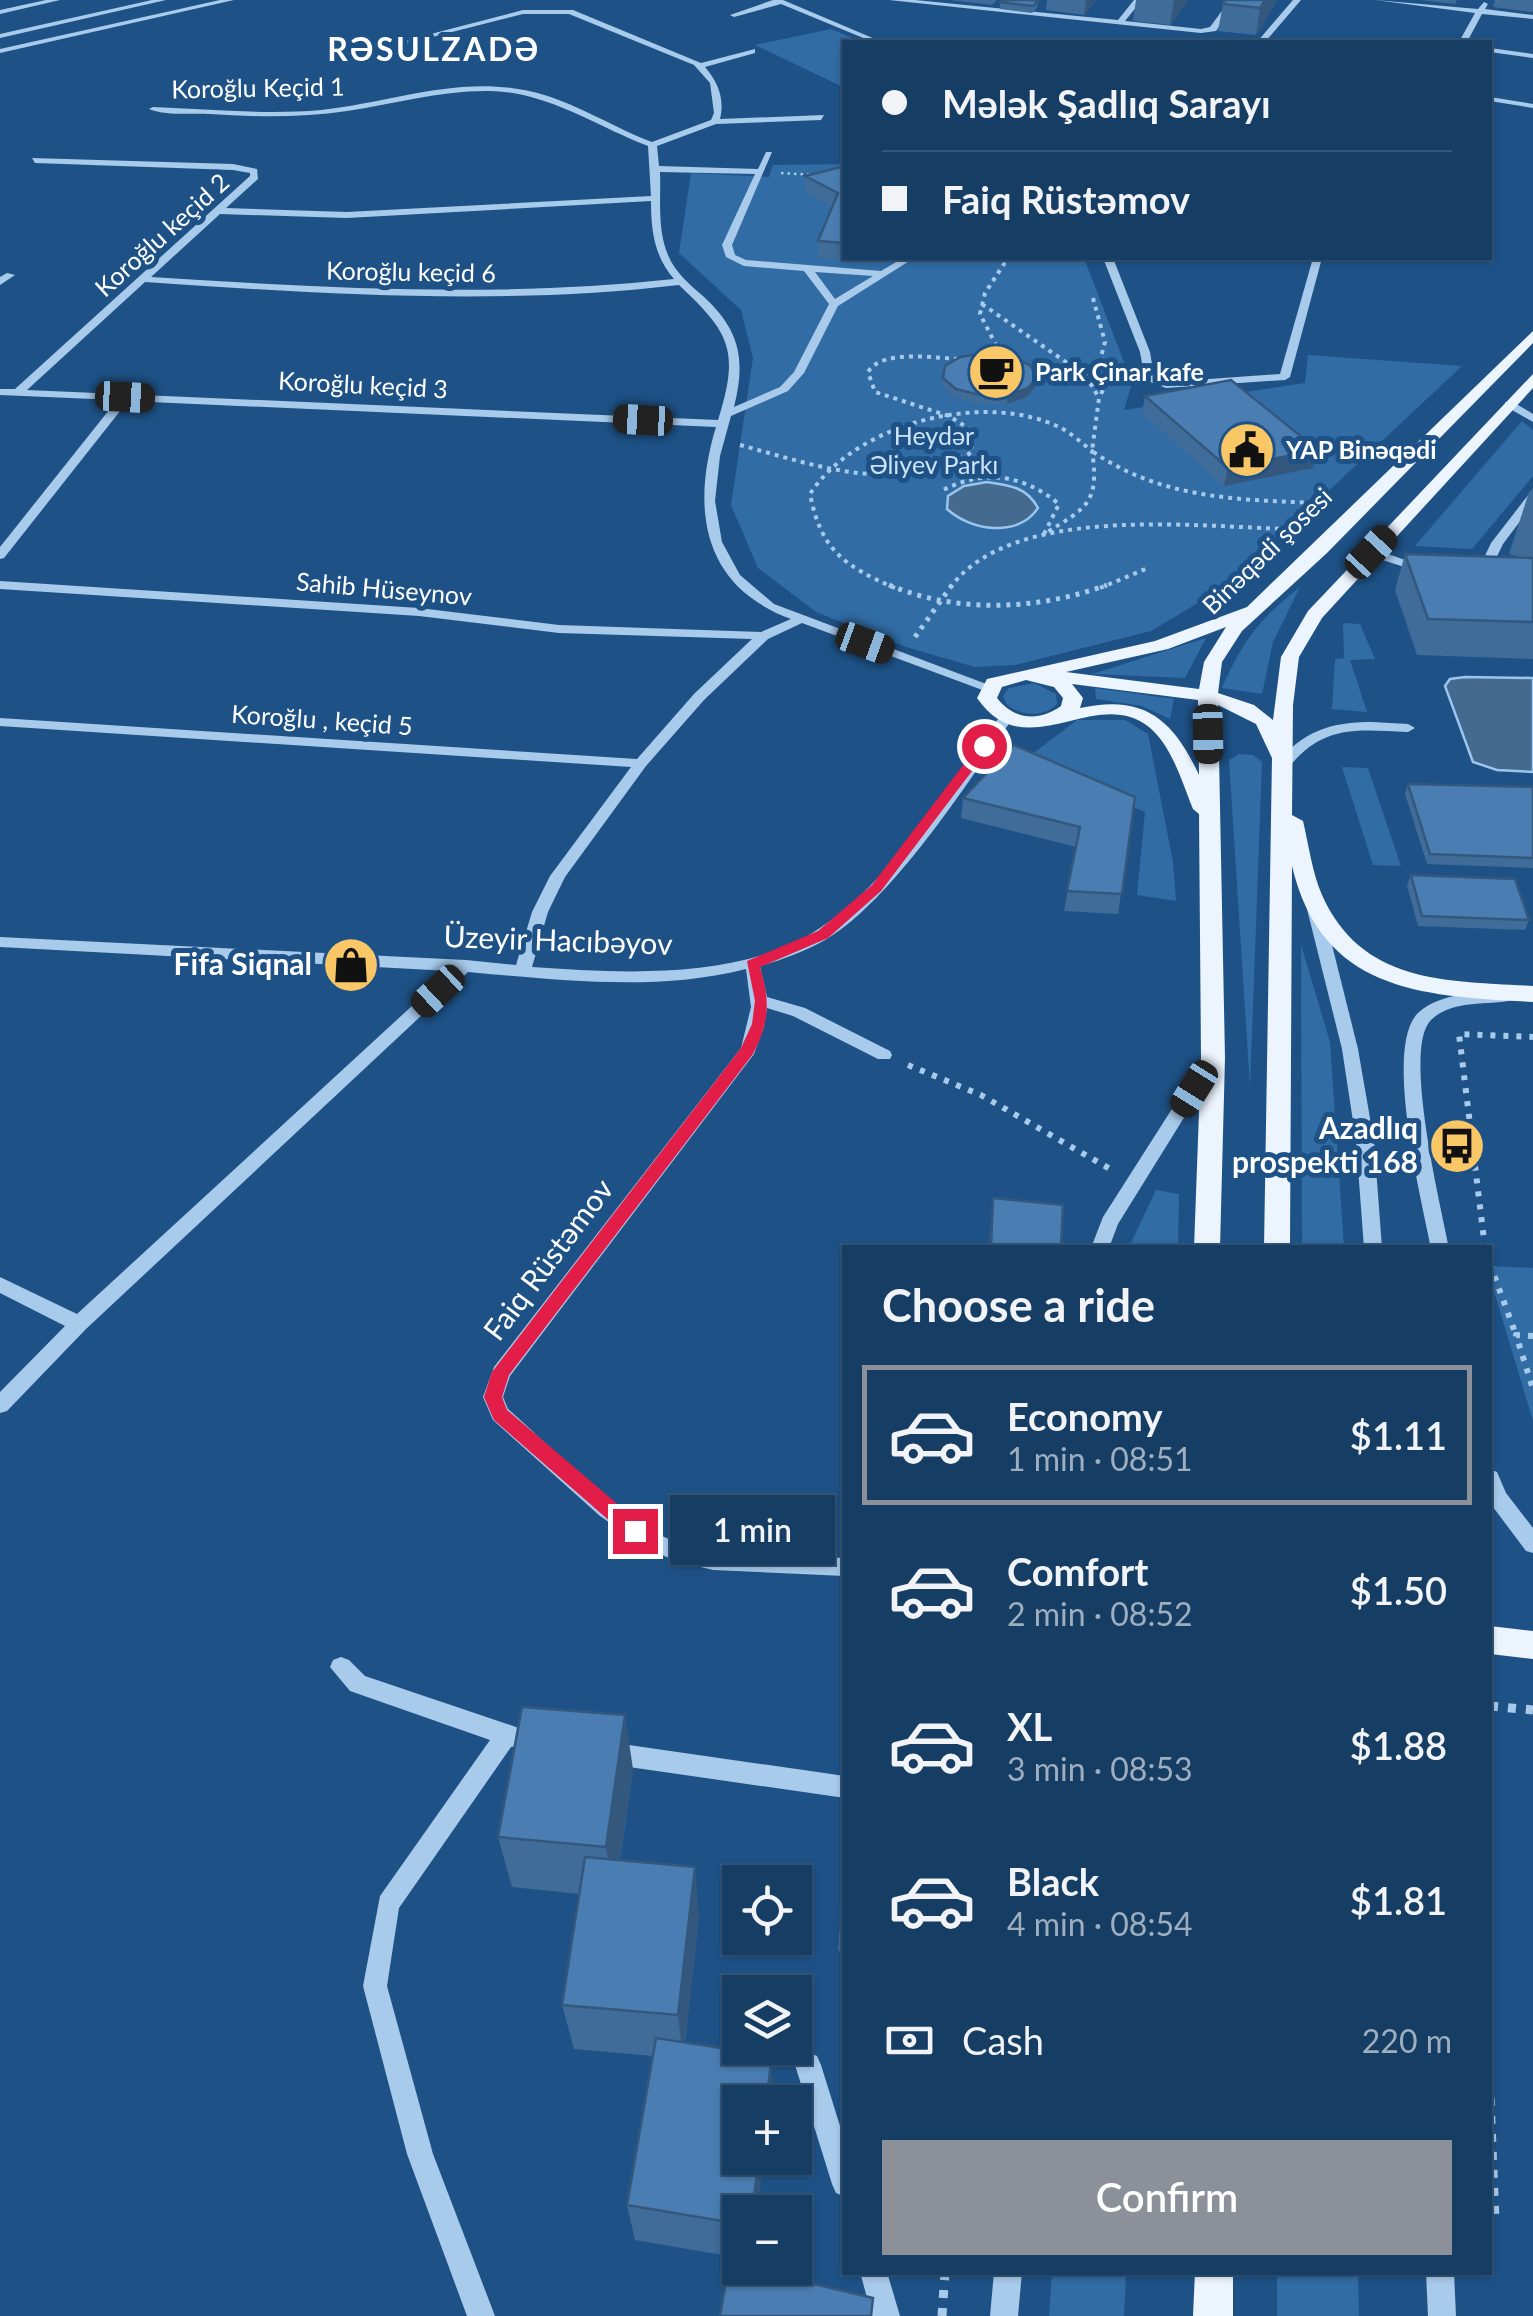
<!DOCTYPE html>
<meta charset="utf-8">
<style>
:root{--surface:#163e65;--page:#23496e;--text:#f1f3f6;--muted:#9eaebf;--line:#355779;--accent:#8c9099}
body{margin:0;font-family:Lato,sans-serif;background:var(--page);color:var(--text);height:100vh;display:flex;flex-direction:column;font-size:38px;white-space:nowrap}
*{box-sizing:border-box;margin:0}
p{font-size:32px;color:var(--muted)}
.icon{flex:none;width:55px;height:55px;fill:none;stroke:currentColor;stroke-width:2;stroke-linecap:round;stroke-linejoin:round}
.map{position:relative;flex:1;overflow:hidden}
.drawer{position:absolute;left:842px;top:1245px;width:650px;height:1030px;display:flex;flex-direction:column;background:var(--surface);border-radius:0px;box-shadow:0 2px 8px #0004,0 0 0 2px var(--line)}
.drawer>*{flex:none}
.guide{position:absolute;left:842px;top:40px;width:650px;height:220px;border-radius:0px;box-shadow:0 2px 8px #0004,0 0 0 2px var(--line);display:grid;align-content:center;height:220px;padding:0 40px;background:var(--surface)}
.tools{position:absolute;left:722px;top:1865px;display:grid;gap:20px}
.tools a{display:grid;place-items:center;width:90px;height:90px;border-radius:0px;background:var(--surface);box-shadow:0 2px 8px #0004,0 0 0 2px var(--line);font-size:50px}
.end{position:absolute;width:45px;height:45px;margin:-22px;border:12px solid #e11d48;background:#fff;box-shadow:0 0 0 5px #fff}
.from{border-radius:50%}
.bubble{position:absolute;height:70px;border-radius:0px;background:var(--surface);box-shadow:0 2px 8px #0004,0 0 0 2px var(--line);font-size:32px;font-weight:600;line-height:70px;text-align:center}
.car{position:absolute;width:30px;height:60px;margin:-30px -15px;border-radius:12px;box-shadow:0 0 8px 2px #0007;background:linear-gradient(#222 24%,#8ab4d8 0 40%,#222 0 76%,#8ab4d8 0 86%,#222 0)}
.guide b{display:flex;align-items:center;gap:35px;height:95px;font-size:38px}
.guide b+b{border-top:2px solid var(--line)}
.guide i{width:25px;height:25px;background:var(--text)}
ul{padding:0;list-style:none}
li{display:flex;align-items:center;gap:30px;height:140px;margin:0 20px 15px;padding:0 20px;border:5px solid transparent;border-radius:0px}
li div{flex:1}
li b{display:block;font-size:38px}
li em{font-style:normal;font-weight:600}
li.current{border-color:var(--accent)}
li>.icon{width:90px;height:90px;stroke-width:1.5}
h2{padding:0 40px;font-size:45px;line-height:120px}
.pay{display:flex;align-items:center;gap:25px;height:110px;padding:0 40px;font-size:38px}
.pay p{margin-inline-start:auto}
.action{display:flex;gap:20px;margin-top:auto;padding:20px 40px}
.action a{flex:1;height:115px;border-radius:0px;background:var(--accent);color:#fff;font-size:40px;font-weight:600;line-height:115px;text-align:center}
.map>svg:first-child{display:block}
.green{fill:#316ca5}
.water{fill:#446a90;stroke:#9bc5ed;stroke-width:2.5}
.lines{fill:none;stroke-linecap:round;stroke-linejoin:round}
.path-far4{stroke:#a8caeb;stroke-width:2.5;stroke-dasharray:2.5 4;stroke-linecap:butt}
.path-far3{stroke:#a8caeb;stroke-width:4;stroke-dasharray:4 5;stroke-linecap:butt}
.path-far2{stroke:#a8caeb;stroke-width:5;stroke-dasharray:4 6;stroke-linecap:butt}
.path-far1{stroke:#a8caeb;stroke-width:6;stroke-dasharray:5 8;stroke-linecap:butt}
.path{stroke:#a8caeb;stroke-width:9;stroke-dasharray:8 10;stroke-linecap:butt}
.minor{fill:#a8caeb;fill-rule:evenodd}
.major{fill:#ecf4fe;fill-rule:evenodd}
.wall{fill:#406c99}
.shaded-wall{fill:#34587d}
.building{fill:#4a7eb2;stroke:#34587d;stroke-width:2.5}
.route{fill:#e11d48}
.labels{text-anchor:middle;stroke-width:10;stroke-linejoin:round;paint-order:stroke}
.far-street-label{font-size:25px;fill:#fff;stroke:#1e5287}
.far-poi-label{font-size:25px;font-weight:bold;fill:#fff;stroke:#1e5287;text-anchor:start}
.far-park-label{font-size:25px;fill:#cce3f8;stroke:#1e5287}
.street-label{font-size:30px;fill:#fff;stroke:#1e5287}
.poi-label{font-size:30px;font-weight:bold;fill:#fff;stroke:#1e5287;text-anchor:end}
.far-district-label{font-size:32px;font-weight:bold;letter-spacing:2.5px;fill:#fff;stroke:#1e5287}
</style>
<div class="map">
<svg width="1533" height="2316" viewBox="0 0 1533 2316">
<rect width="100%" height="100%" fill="#1e5287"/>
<path class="green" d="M831,29L862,42H845V88L755,45Z
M845,164V258H1084L1132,383L1124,410L1305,383L1308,355L1462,366L1228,585L1151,631L1015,665L975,667L906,647L816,612L758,568L731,505L753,358L741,310L679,253L691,173L769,177L773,165Z
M1522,421L1533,430V476L1472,549L1415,546Z
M1300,587L1273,642L1262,694L1222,688C1243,640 1259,619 1300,587Z
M1343,623L1360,624L1375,659L1350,660L1367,712L1332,709L1335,659L1344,658Z
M1206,638L1185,678L1092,674Z
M1034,683L1056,694L1057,704C1042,718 1023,716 1007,705L1003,696L1009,688Z
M1095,688L1174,699L1170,719L1142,706L1096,699Z
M1077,720H1125L1148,734L1173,862L1176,901L1137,895L1145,812L1023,761Z
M1239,754L1253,755L1262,762L1250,1087L1229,760Z
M1342,767L1368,768L1401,866L1373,865Z
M1301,945L1330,1042L1344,1247H1302Z
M1156,1190L1179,1194L1178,1247H1129Z
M1490,1266L1533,1268V1421L1490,1278Z
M1052,2273H1126L1124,2316H1049Z
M1277,2273H1358L1359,2316H1277Z"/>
<path class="water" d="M987,482C1009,485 1027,487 1038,508C1018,538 971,531 947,509L948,496L964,486Z
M1465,677L1533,678V772L1497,770L1473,762L1445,686L1450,679Z"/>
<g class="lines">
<path class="path-far4" d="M781,173L814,175"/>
<path class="path-far3" d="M1093,298L1105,342L1101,357L1111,374L1099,398
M982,304L1086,376L1099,398L1092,451C1161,499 1238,500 1320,503
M985,356L998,349L980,314L985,293L1008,258
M740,445C818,466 897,496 972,452L971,430L949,416L875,392L868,372C883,348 937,359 963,359
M895,588C844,566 821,550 810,494C856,423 985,390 1061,428C1072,434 1082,443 1092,451C1100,504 1086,508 1044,534L1059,504C1022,474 984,469 941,491
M950,588C1011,503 1197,527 1290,529
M1100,588L1148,568"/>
<path class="path-far2" d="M889,585C958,614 1038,610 1107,585
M915,637L952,585"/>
<path class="path-far1" d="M908,1065L981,1095L1110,1169
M1485,1248L1459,1034L1533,1037
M1490,1264L1516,1335
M1533,1336L1516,1335L1533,1389"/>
<path class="path" d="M1490,1706L1533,1710
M1490,2098L1495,2220L1490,2219
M942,2316L945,2272"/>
<path class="minor" d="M46,0H60L0,14V10Z
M152,0H166L0,38V34Z
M220,0H234L0,53V49Z
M773,0H783L882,42H873L781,4L734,17L730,15Z
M889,0H915L1118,20L1134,0H1142L1125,21L1201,29L1210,27L1230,0H1238L1216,31L1201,33Z
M1293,0H1301L1265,42H1257Z
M1375,0L1478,9L1484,2L1488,4L1485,9L1533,15V19L1482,14L1467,42H1459L1475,13Z
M523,10H573L701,63L755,49V53L705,67C718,82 725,99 720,119L824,115L821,120L716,124L657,146L659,166L758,169L766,152H772L732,245L735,255L746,260L881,271L903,258H914L838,306L804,373L788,391L731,416L720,456L715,501L722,542L740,575L774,604L997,688L990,692L985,691L802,623L768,639L704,700L646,766L565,877L548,912L532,967C620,973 739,981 817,930C892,882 948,786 1001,715L1006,714L1013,718C967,783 892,901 825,940C805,951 782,960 760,966L767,997L805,1008L890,1051L892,1055L890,1059H878L793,1016L767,1008L764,1027L754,1054L510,1376L503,1397L508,1409C559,1453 619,1524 684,1545C734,1561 793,1555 845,1558V1576L713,1570L676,1561L646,1548L600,1516L493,1420L483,1397L494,1367L741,1048L751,1007L746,969C656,992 559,980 468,972L86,1329L7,1411L0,1413V1392L65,1326L0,1293V1277L77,1314L450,971L0,947V937L466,960L516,965L532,912L550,876L631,767L0,726V718L637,759L694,694L752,639L559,633L419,616L0,589V581L419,608L559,625L761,632L791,619C702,586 691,509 716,427L128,401L4,558L0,559V547L117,400L0,395V389H15L250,176V173L233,170L35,163L32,158L233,164L257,169L258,179L226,208L347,212L651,196L648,146C595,126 548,92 490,91C442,90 394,104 347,111C301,118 255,117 209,114C190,113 166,116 149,109L153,107C209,109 265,115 321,110C387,103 451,78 518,89C566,96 607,125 652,142L711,120L714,113L710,83L694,65L569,14H523L346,59L342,57ZM660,172L755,174L722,245L726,257L744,266L804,271L829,304L794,372L780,387L734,407C746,359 740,330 703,296C689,284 675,272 668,255C657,229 661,199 660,172ZM651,201C651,230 654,256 674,279C499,298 326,288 151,277L220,214L347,218ZM815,272L873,276L835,299ZM145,282C323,294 501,306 679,285C730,333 740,350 718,420L27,390Z
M1490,48L1533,54V58L1490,52Z
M1490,97L1533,104V108L1490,101Z
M1103,258H1113L1150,352L1154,376L1167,382L1280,374L1313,258H1322L1290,377L1285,380L1166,388L1145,380L1140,352Z
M7,273L15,275L0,285V277Z
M1505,402H1513L1533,414V422L1505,406Z
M1533,492V504L1503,544L1488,575L1478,578L1476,575L1491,543L1529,494Z
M1367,549H1375L1429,569L1423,573L1367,555Z
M1372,722L1408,724L1415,728L1408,732C1357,730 1324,724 1289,767H1279L1277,764C1302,731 1331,722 1372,722Z
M1315,904L1323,909L1358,1049L1374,1141L1382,1248H1364L1356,1141L1342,1049L1307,909Z
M1507,991L1515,996L1513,1000C1486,1006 1453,999 1431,1020C1402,1048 1441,1206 1449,1248H1431C1422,1201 1383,1047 1418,1013C1441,992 1478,993 1507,991Z
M1213,1052L1221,1058L1118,1224L1109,1248H1091L1103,1217L1207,1054Z
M1490,1469L1497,1472L1506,1493L1533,1528V1553L1526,1551L1490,1503Z
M341,1657L349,1660L365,1676L513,1726L521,1729L524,1737L521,1745L511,1747L399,1908L387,1986L433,2154L495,2316H467L407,2154L363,1986L380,1896L490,1740L350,1691L330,1667L333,1660Z
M608,1742L845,1776V1798L608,1764L600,1761L597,1753L600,1745Z
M808,2052L817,2056L821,2065L845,2142V2197L836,2193L832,2184L795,2065L799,2056Z
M860,2272H887L900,2316H872Z
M994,2272H1022L1018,2316H990Z
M1426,2272H1454L1456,2316H1428Z"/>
<path class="major" d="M1533,331V343L1327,553L1242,631L1222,662L1218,693L1254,705L1273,720L1281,657L1308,611L1533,374V388L1322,618L1299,657L1293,705L1292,815L1303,821C1309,846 1312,872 1322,895C1362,985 1449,981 1533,986V1002C1424,996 1322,993 1292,866L1290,1248H1264L1272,758L1256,724L1218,705L1225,1058L1220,1248H1194L1201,1058L1199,814L1193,809C1182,782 1172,746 1149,727C1095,684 1026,769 977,698L987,679L1155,641L1247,607ZM1226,627L1204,662L1199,689L1066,672L1168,649ZM1026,680L1054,687L1063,698L1061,706C1039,722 1014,720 997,698L1002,687ZM1072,684L1198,700L1199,775C1173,719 1144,694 1080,708L1083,698Z
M1490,1626L1533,1631V1659L1490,1654Z
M1195,2272H1233V2316H1193Z"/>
</g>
<path class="wall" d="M950,0H997L992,5Z
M1047,0H1096L1084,15L1046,10Z
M1136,0H1188L1170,25L1133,21Z
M1277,0L1256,35L1218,31L1223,4Z
M1420,0H1457L1455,4Z
M1495,0H1533V12L1493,7Z
M1038,1L1037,8L1032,13L1000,9V2Z
M845,166V258H869L868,261L818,258V241L832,207L805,192V176Z
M1037,377L1036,386L1027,397L1007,404H980L956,398L943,387V378Z
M1145,396L1313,468L1224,486L1142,414Z
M1533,488V659L1417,655L1395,590L1405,554L1519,557L1509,554L1529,492Z
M1408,784L1533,787V868L1427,864L1405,794Z
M1135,797L1118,914L1064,911L1076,847L961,818L963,798Z
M1411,875L1529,920L1525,930L1418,926L1407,885Z
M993,1198L1061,1248H989Z
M633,1769L620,1860L699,1916L685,2042L772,2098L771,2102H740V2258L635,2240L627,2205L653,2056L574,2049L562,2005L580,1894L512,1887L498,1837Z
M845,1835V1952L838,1951Z"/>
<path class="shaded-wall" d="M1086,0H1096L1084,15Z
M1174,0H1188L1170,25Z
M1265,0H1277L1256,35L1260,8Z
M1037,377L1036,386L1027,397L1007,404L1008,395Z
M1318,450L1313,468L1224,486L1228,468Z
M625,1715L633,1769L614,1897L606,1847Z
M695,1867L699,1916L683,2058L678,2015Z
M772,2056L771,2102H766Z
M759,2158H764L757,2212H752Z"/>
<path class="building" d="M1002,0H1033L1038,1L1033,6L1000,2Z
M1225,0H1265L1260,8L1223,4Z
M845,166V243L818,241L838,193L805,176Z
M984,353L1010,357L1030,365L1037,377L1028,388L1008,395H980L956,389L943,378L945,366L960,357Z
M1231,380L1318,450L1228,468L1145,396Z
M1405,554L1533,558V622L1428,619Z
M1014,745L1135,797L1122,894L1067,891L1080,827L963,798Z
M1408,784L1533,787V858L1430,854Z
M1411,875L1515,879L1529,920L1422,916Z
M993,1198L1063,1205L1061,1248H991Z
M522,1707L625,1715L606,1847L498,1837Z
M845,1844V1931L840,1930Z
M585,1857L695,1867L678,2015L562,2005Z
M656,2038L772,2056L766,2102H740V2158H759L752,2212H740V2224L627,2205Z
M729,2264L873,2298L871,2316H720Z"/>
<path class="route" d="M980,743L991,746L881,891L828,938L760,967C770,1001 770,1021 753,1054L509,1375L502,1397L507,1410L642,1525V1537H628L494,1420L484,1397L492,1372L741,1048L752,1024L755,1001L747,961L818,931L872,885Z"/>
<defs>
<g id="cafe-disc" transform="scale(2.875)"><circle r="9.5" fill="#fac767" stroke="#1e5287"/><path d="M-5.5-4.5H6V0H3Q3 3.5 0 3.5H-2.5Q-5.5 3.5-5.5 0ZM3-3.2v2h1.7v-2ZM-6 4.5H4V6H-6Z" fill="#111"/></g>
<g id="civic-disc" transform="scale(2.875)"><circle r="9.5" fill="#fac767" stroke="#1e5287"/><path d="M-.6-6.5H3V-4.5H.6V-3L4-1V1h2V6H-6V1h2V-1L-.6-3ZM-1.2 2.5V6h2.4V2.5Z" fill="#111"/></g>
<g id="shop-disc" transform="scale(2.875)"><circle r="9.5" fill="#fac767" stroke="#1e5287"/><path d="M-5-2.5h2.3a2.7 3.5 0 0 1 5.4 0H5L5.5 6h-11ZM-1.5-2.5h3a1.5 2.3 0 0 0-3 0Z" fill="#111"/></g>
<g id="bus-disc" transform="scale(2.875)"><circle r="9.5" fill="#fac767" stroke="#1e5287"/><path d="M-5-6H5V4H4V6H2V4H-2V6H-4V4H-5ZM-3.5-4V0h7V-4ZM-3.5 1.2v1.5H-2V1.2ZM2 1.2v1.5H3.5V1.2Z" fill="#111"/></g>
</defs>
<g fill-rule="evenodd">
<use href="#cafe-disc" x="996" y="372"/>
<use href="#civic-disc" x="1247" y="450"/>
<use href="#shop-disc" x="351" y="965"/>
<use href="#bus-disc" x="1457" y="1146"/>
</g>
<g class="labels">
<g class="far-street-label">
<text transform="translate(258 88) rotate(-1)" y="9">Koroğlu Keçid 1</text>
<text transform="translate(162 235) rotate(-42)" y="9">Koroğlu keçid 2</text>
<text transform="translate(411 272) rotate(1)" y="9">Koroğlu keçid 6</text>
<text transform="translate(363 385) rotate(3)" y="9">Koroğlu keçid 3</text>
<text transform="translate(1267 551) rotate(-44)" y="9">Binəqədi şosesi</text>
<text transform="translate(384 589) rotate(5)" y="9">Sahib Hüseynov</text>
<text transform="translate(322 720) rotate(4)" y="9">Koroğlu , keçid 5</text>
</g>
<g class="far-poi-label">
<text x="1035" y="381">Park Çinar kafe</text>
<text x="1286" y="459">YAP Binəqədi</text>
</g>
<g class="far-park-label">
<text x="934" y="445">Heydər<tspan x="934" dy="29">Əliyev Parkı</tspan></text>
</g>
<g class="street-label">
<text transform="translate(558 941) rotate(2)" y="10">Üzeyir Hacıbəyov</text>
<text transform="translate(549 1260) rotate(-53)" y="10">Faiq Rüstəmov</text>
</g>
<g class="poi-label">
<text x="312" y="975">Fifa Siqnal</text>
<text x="1418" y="1139">Azadlıq<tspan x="1418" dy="34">prospekti 168</tspan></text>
</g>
<g class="far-district-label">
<text x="434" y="61">RƏSULZADƏ</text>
</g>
</g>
</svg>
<div class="tools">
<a><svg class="icon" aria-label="locate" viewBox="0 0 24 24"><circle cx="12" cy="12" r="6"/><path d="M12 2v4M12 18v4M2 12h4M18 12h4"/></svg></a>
<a><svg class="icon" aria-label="layers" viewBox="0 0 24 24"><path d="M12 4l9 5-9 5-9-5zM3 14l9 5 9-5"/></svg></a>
<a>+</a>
<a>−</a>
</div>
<i class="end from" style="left:984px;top:746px"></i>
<i class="end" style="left:635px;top:1531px"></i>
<div class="bubble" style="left:670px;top:1495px;width:165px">1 min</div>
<i class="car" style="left:125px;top:397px;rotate:93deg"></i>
<i class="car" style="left:643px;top:420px;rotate:273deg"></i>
<i class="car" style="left:1371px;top:552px;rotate:43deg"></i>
<i class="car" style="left:865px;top:643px;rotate:110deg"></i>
<i class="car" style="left:1208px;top:734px;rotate:179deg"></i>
<i class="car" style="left:438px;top:991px;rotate:227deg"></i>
<i class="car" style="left:1194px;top:1089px;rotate:212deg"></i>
<div class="guide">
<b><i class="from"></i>Mələk Şadlıq Sarayı</b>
<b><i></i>Faiq Rüstəmov</b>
</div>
<section class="drawer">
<h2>Choose a ride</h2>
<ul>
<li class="current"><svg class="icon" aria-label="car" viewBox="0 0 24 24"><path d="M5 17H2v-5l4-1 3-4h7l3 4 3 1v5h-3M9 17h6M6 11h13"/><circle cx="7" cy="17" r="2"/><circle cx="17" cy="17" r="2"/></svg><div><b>Economy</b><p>1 min · 08:51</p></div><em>$1.11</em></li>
<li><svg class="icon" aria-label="car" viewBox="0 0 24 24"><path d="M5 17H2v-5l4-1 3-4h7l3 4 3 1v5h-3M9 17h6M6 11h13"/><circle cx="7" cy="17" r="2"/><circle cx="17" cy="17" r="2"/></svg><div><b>Comfort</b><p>2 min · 08:52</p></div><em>$1.50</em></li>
<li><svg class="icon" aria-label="car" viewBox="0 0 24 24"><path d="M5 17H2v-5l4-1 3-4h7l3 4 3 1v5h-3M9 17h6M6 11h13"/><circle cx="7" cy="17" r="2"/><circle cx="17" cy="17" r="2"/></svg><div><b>XL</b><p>3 min · 08:53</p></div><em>$1.88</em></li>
<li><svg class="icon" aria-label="car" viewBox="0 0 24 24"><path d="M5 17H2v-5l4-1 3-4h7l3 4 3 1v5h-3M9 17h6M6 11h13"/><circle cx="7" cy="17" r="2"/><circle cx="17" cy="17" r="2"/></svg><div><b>Black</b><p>4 min · 08:54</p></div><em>$1.81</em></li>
</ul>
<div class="pay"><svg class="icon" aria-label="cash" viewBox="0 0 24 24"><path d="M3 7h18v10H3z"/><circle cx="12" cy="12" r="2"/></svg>Cash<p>220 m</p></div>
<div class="action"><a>Confirm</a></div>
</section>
</div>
